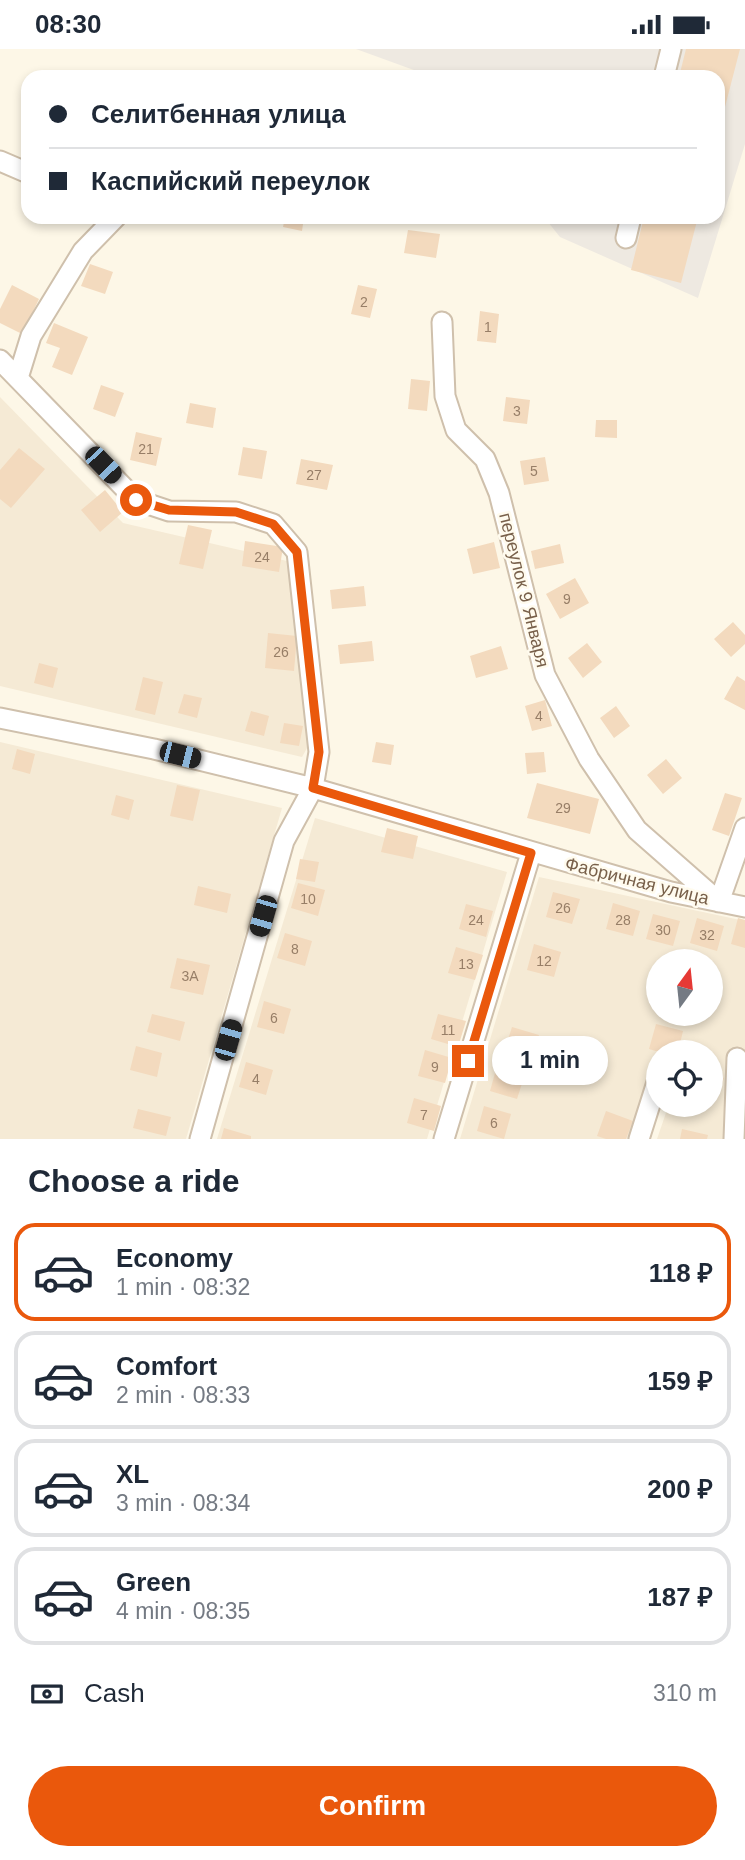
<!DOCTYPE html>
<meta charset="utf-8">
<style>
:root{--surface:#fff;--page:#f6f6f7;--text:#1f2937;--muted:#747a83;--line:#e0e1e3;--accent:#ea580c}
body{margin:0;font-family:Arial,sans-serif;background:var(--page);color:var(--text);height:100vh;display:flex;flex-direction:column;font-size:26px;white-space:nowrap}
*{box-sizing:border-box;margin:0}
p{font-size:23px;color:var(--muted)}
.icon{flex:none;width:38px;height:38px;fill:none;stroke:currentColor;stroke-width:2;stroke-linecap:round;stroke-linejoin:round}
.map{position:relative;height:1090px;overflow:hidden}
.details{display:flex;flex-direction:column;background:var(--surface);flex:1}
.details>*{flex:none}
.guide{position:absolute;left:21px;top:21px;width:704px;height:154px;border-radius:21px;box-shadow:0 4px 10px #0003;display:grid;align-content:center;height:154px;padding:0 28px;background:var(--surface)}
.needle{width:46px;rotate:15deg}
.tools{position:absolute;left:646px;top:900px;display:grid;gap:14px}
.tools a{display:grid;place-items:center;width:77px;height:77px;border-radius:50%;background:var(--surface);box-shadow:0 4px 10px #0003;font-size:35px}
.end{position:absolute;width:32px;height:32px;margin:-16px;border:9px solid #ea580c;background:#fff;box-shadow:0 0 0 4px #fff}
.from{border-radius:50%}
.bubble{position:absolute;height:49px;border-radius:24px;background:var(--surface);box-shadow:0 4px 10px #0003;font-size:23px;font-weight:700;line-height:49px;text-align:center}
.car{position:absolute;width:21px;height:42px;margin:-21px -10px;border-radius:9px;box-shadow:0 0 5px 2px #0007;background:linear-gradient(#222 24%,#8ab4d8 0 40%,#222 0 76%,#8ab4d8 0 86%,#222 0)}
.guide b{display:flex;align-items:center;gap:24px;height:66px;font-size:26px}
.guide b+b{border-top:2px solid var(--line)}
.guide i{width:18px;height:18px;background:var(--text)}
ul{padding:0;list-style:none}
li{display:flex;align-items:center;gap:21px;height:98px;margin:0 14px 10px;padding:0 14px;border:4px solid var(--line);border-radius:21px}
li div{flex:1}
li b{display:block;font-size:26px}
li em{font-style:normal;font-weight:700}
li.current{border-color:var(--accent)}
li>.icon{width:63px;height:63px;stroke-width:1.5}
h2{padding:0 28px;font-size:32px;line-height:84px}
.pay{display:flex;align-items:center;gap:18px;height:77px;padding:0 28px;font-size:26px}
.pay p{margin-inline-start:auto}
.primary-button{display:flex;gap:14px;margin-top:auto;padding:14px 28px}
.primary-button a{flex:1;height:80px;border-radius:42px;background:var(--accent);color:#fff;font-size:28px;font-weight:700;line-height:80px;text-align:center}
.status{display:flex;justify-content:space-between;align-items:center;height:49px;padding:0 35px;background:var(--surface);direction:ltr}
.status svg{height:19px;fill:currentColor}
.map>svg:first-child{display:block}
.residential{fill:#f5ead5;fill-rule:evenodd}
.industrial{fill:#eee9e1}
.building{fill:#f3dabe}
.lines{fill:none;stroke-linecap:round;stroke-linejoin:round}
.minor-casing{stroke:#cfc0ac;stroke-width:23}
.minor{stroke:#fff;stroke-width:19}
.route{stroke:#ea580c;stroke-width:9}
.labels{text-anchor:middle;stroke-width:5;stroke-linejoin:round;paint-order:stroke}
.number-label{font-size:14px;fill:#977e67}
.street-label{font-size:18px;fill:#78604a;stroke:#fffbee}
</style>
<div class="status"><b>08:30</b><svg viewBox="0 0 49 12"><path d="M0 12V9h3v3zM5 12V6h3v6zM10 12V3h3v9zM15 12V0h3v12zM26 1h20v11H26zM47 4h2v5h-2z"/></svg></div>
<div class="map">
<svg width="745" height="1090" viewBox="0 0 745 1090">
<rect width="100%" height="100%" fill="#fdf7e7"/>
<path class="residential" d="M0,348L123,474L287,512L315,685L302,708L0,637Z
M0,693L282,759L186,1090H0Z
M315,769L507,823L427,1090H217Z
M539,828L745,872V1005L726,1010L723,1090H657L669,1055H710V1003H658V1018L652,1019L629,1090H460ZM658,912H710V964H658Z"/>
<path class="industrial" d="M356,0H745V95L698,249L560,188L544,168H718V28H433Z"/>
<path class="building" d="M686,0H740L718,85V28H679Z
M216,168H245L244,175Z
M285,168H304L302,182L283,178Z
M644,168H698L681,234L631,221Z
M408,181L440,185L436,209L404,204Z
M90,215L113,223L105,245L81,237Z
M12,236L39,250L22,285L0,274V260Z
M358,236L377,240L370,269L351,265Z
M480,262L499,265L496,294L477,292Z
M54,274L88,288L72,326L52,318L60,299L46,294Z
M411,330L430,332L427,362L408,360Z
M101,336L124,344L115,368L93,360Z
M506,348L530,351L527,375L503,372Z
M190,354L216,359L213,379L186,374Z
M596,371H617V389L595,388Z
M136,383L162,389L156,417L130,411Z
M243,398L267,402L262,430L238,426Z
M19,399L45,420L11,459L0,450V421Z
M545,408L549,432L524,436L520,412Z
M301,410L333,416L327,441L296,435Z
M105,441L123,463L100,483L81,461Z
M188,476L212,481L203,520L179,515Z
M245,492L283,498L279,523L242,517Z
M494,493L500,519L473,525L467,500Z
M560,495L564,514L535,520L531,502Z
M575,529L589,554L560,570L546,545Z
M364,537L366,557L332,560L330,541Z
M733,573L745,586V595L731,608L714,590Z
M268,584L297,587L294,622L265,619Z
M372,592L374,612L340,615L338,596Z
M587,594L602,613L583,629L568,609Z
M501,597L508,620L476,629L470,607Z
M39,614L58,619L53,639L34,634Z
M737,627L745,632V661L724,650Z
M143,628L163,633L155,666L135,661Z
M184,645L202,649L197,669L178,664Z
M545,651L552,677L532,682L525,657Z
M616,657L630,677L614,689L600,669Z
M251,662L269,667L264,687L245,682Z
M284,674L303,677L299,697L280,694Z
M376,693L394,696L391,716L372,713Z
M17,700L35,705L30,725L12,720Z
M544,703L546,723L527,725L525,704Z
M666,710L682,729L663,745L647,726Z
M537,734L599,750L590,785L527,769Z
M177,736L200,741L193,772L170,767Z
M725,744L742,749L729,787L712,781Z
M116,746L134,751L129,771L111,766Z
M387,779L418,787L413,810L381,803Z
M300,810L319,813L315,833L296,830Z
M298,834L325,841L318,867L291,859Z
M198,837L231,845L227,864L194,856Z
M553,843L580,850L572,875L546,868Z
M613,854L640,862L633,887L606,880Z
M466,855L493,862L486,888L459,880Z
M653,865L680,872L673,897L646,890Z
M697,869L724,877L717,902L690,894Z
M738,869L745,871V899L731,895Z
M285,884L312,892L305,917L277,909Z
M534,895L561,903L554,928L527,921Z
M456,898L483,906L475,931L448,924Z
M177,909L210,916L203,946L170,939Z
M264,952L291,960L284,985L257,978Z
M152,965L185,973L180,992L147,983Z
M438,965L466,972L458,998L431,990Z
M656,975L683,982L678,1003H659L649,1000Z
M512,978L539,986L531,1011L504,1003Z
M136,997L162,1004L157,1028L130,1021Z
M425,1001L452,1009L445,1034L418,1027Z
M246,1013L273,1021L266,1046L239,1038Z
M497,1017L525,1025L517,1050L490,1042Z
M710,1025L724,1029L718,1047L710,1044Z
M414,1049L441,1057L434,1082L407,1074Z
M484,1057L511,1065L504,1090L477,1082Z
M138,1060L171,1068L166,1087L133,1079Z
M606,1062L633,1072L626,1090H606L597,1087Z
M224,1079L251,1087V1090H221Z
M682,1080L708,1086L707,1090H680Z"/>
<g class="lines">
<g class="minor-casing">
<path id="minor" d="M664,28L671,0
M0,112L28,124
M626,189L631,168
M442,273L445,347L456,381L485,410L499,444L545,626L589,710L637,781L719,853L745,779
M0,311L136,451L169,462L236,463L273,475L297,503L319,703L313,739L284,792L200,1090
M18,329L31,287L83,202L116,168
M0,669L154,700L313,739L671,843L745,858
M444,1090L531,804
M639,1090L658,1030
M734,1090L737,1009"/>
</g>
<use href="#minor" class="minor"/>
</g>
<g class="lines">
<path class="route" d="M136,451L169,461L236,463L273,475L297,503L319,703L313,739L531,804L468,1012"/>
</g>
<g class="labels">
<g class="number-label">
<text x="364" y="258">2</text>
<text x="488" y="283">1</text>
<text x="517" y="367">3</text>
<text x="146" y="405">21</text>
<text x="534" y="427">5</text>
<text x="314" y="431">27</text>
<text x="262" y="513">24</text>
<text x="567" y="555">9</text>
<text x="281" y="608">26</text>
<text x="539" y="672">4</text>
<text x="563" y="764">29</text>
<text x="308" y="855">10</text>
<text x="563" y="864">26</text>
<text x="476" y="876">24</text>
<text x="623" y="876">28</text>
<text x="663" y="886">30</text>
<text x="707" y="891">32</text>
<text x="295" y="905">8</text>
<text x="544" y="917">12</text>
<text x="466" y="920">13</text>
<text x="190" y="932">3А</text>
<text x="274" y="974">6</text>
<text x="448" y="986">11</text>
<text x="435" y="1023">9</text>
<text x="256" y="1035">4</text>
<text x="424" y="1071">7</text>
<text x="494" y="1079">6</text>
</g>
<g class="street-label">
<text transform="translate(524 541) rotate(76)" y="6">переулок 9 Января</text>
<text transform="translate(637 832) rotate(14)" y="6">Фабричная улица</text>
</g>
</g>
</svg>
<div class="tools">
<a><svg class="needle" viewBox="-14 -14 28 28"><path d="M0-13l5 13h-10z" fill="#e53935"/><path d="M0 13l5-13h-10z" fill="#747a83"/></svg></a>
<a><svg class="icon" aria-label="locate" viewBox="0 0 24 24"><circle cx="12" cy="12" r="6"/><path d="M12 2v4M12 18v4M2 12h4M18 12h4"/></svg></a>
</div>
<i class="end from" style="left:136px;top:451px"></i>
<i class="end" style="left:468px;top:1012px"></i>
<div class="bubble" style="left:492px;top:987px;width:116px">1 min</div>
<i class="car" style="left:103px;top:416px;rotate:136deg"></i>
<i class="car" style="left:180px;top:706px;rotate:104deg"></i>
<i class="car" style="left:263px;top:867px;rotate:196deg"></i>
<i class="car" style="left:228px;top:991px;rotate:16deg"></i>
<div class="guide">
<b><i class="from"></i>Селитбенная улица</b>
<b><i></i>Каспийский переулок</b>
</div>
</div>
<section class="details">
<h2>Choose a ride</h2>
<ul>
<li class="current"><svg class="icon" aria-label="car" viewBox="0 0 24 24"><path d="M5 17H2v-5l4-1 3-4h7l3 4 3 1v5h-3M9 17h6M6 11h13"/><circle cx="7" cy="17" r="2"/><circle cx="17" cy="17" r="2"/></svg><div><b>Economy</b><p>1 min · 08:32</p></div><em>118 ₽</em></li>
<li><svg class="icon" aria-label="car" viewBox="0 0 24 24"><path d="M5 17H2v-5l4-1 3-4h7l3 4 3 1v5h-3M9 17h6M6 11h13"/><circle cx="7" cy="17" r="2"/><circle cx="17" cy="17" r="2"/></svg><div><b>Comfort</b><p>2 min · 08:33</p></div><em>159 ₽</em></li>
<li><svg class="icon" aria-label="car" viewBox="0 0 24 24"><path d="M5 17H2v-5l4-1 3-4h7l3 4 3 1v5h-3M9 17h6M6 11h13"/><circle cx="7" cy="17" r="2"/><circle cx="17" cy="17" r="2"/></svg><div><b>XL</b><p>3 min · 08:34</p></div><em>200 ₽</em></li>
<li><svg class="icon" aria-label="car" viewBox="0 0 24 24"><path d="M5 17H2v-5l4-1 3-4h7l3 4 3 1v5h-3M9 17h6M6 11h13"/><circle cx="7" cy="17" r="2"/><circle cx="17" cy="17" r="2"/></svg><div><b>Green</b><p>4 min · 08:35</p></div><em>187 ₽</em></li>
</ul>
<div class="pay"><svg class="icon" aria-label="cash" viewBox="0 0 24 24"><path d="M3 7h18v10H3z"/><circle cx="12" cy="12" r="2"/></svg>Cash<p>310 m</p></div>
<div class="primary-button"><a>Confirm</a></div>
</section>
